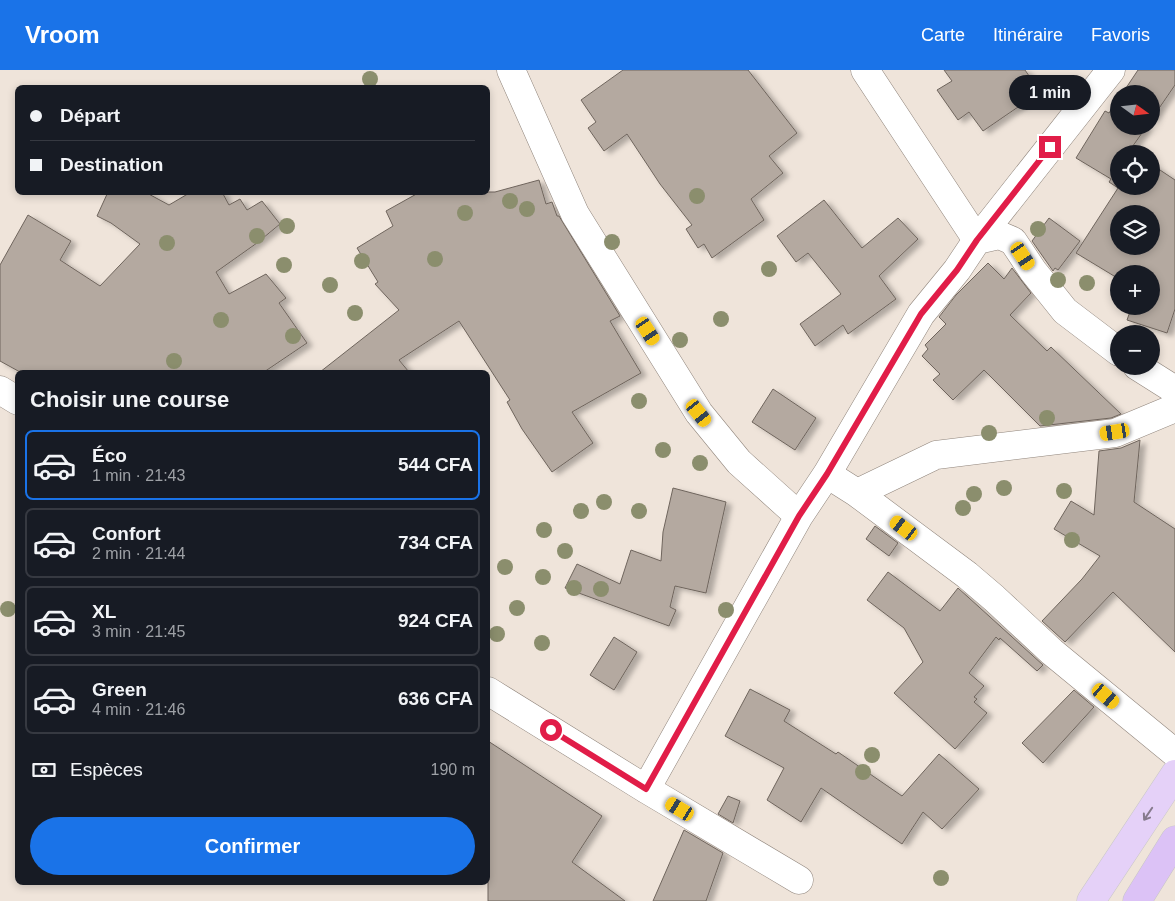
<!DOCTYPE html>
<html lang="fr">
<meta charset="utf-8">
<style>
:root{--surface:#171b24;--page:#20242c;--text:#f1f3f6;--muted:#9ea1a6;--line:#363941;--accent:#1a73e8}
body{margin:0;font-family:Arial,sans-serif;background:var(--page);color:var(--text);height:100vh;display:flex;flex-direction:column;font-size:19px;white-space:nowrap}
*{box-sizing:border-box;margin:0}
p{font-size:16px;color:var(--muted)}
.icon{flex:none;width:28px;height:28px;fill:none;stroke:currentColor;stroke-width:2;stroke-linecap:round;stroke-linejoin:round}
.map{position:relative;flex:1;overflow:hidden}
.sheet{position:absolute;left:15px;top:300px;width:475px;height:515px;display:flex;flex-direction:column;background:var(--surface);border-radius:8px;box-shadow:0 2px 8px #0003}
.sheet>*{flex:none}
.guide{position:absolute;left:15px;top:15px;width:475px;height:110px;border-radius:8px;box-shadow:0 2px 8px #0003;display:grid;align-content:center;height:110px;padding:0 15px;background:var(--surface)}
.needle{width:32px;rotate:105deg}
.controls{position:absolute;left:1110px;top:15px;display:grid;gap:10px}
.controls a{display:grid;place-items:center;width:50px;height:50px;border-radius:50%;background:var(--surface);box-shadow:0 2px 8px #0003;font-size:25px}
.end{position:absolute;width:22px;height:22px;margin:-11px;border:6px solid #e11d48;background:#fff;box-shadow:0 0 0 2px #fff}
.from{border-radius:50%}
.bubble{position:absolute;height:35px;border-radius:18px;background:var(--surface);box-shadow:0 2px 8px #0003;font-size:16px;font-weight:700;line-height:35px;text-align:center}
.car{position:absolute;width:15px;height:30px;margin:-15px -8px;border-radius:6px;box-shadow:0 0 4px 1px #0007;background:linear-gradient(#f5c518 24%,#345 0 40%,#f5c518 0 76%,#345 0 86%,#f5c518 0)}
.guide b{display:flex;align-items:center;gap:18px;height:48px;font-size:19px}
.guide b+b{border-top:1px solid var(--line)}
.guide i{width:12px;height:12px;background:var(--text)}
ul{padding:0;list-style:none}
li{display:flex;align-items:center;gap:15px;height:70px;margin:0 10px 8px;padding:0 5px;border:2px solid var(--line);border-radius:8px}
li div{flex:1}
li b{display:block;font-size:19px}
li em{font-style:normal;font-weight:700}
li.active{border-color:var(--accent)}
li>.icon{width:45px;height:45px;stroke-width:1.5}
h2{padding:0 15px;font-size:22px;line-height:60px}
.pay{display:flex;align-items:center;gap:12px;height:55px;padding:0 15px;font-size:19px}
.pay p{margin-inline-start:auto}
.cta{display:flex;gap:10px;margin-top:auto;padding:10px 15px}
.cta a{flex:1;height:58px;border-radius:30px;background:var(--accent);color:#fff;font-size:20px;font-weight:700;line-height:58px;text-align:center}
header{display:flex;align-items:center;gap:30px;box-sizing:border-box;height:70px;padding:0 25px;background:var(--accent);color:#fff}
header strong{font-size:24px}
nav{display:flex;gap:28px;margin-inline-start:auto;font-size:18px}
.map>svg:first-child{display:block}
.building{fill:#b4a9a0;stroke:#6f655d;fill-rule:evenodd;filter:url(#shadow)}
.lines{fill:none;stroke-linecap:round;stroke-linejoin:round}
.minor-casing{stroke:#90857c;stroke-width:29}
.primary-casing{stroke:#c7c6c5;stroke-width:29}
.trunk-casing{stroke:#c7c6c5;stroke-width:29}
.minor{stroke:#fff;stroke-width:28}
.primary{stroke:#e5d1f8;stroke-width:28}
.trunk{stroke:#dcc2f6;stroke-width:28}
.tree{fill:#8b8e6d}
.oneway{stroke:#867a8c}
.route{stroke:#e11d48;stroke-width:6}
</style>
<header>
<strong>Vroom</strong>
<nav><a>Carte</a><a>Itinéraire</a><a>Favoris</a></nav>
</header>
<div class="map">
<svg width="1175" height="831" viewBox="0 0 1175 831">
<defs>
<filter id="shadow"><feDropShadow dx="5.5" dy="3" stdDeviation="2.5" flood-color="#0004"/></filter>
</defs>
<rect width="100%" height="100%" fill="#efe4da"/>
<path class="building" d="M623,0H748L797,63L769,86L783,103L751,129L764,150L712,188L704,174L698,178L686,159L692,155L660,114L627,64L604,81L588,58L596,52L581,30Z
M944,0H1025L1040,22L983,61L969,42L958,50L937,20L952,11Z
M1138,0H1175V15L1151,50V24H1122Z
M1119,28V56H1147L1130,80L1136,84H1119V116H1151V94L1175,110V239L1167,263L1127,250L1132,236H1151V204H1119V209L1076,183L1118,118L1109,112L1111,109L1076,88L1105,41L1109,43ZM1119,144H1151V176H1119Z
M539,110L546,134L552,132L557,146H559L620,246L610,251L641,303L572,342L593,373L552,402L522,359L507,332L510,330L459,251L399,290L409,302H320L399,240L375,214L378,212L357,178L393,156L386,141L420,122H495Z
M108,122H145L169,135L191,122H222L229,135L240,129L247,140L262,131L280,154L257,173L216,202L229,224L266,204L286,228L279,233L307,273L264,302H20L0,291V195L28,145L71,171L60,190L100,216L140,174L111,153L97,146Z
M824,130L862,178L898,148L918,169L879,206L896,229L848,264L843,255L815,276L800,254L841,224L808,183L796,192L777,166Z
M1049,148L1080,171L1058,200L1055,198L1053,201L1032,171Z
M988,193L1004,209L1012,198L1031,223L1010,245L1047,281L1051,277L1121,344L1111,348L1040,356L984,300L953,330L933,310L940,304L922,286L928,279L925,275L946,254L939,247L956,225Z
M773,319L816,348L795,380L752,352Z
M1140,370L1134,432L1175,459V582L1113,522L1065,572L1042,551L1082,509L1100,486L1054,459L1071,431L1094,445L1099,381L1121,378Z
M673,418L726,432L706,523L675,516L670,537L676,540L669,556L565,518L577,494L620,514L631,480L661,491L663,462Z
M875,456L898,473L889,486L866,469Z
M888,502L940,541L958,518L1043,595L1037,601L1000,568L999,570L996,567L969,603L984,616L974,627L977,629L974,632L987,643L955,679L894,623L923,592L904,558L867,530Z
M614,567L637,582L614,620L590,605Z
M750,619L790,640L784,651L836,684L838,682L902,726L939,684L979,719L942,759L923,742L902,774L821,718L801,752L767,730L784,698L725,666Z
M1074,620L1094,637L1043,693L1022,673Z
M488,671L602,746L572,792L625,831H488Z
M728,726L740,731L733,753L718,744Z
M684,760L723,783L706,831H653Z"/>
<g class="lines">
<g class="minor-casing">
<path id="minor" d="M511,0L575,144L699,343L739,392L799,446
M865,0L977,170
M977,170L999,165L1013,171L1033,201L1065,241L1119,282
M1137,296L1175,320
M0,320L18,331
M827,404L857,423L967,505L994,528L1052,582L1175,683
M857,423L936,385L1115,363L1175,338
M488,621L646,719L799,810
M646,719L799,446L827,404L921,244L957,200L977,170L1111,0"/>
</g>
<g class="primary-casing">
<path id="primary" d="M1091,831L1175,704"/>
</g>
<g class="trunk-casing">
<path id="trunk" d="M1137,831L1175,770"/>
</g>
<use href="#minor" class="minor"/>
<use href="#primary" class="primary"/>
<use href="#trunk" class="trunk"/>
</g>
<g class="tree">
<circle cx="370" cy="9" r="8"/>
<circle cx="697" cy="126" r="8"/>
<circle cx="510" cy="131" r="8"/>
<circle cx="527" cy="139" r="8"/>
<circle cx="465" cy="143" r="8"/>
<circle cx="287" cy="156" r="8"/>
<circle cx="1038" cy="159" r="8"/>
<circle cx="257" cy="166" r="8"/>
<circle cx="612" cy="172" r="8"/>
<circle cx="167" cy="173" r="8"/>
<circle cx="435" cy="189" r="8"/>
<circle cx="362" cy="191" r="8"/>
<circle cx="284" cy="195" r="8"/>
<circle cx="769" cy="199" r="8"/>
<circle cx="1058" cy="210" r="8"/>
<circle cx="1087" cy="213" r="8"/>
<circle cx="330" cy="215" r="8"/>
<circle cx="355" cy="243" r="8"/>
<circle cx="721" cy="249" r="8"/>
<circle cx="221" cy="250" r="8"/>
<circle cx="293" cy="266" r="8"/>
<circle cx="680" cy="270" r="8"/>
<circle cx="174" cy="291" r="8"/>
<circle cx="639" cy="331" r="8"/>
<circle cx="1047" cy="348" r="8"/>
<circle cx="989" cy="363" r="8"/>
<circle cx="663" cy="380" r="8"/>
<circle cx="700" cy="393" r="8"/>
<circle cx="1004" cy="418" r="8"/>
<circle cx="1064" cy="421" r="8"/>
<circle cx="974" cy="424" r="8"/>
<circle cx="604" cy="432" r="8"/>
<circle cx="963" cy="438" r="8"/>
<circle cx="581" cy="441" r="8"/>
<circle cx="639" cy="441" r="8"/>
<circle cx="544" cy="460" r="8"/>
<circle cx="1072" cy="470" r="8"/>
<circle cx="565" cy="481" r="8"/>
<circle cx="505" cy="497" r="8"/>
<circle cx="543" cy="507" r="8"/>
<circle cx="574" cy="518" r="8"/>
<circle cx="601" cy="519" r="8"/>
<circle cx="517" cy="538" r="8"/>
<circle cx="8" cy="539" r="8"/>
<circle cx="726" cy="540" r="8"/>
<circle cx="497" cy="564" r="8"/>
<circle cx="542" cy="573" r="8"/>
<circle cx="872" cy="685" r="8"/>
<circle cx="863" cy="702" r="8"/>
<circle cx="941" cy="808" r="8"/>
</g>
<defs><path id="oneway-shaft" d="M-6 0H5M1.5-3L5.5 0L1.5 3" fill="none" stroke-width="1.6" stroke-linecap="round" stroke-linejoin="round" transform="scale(1.25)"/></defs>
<use class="oneway" href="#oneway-shaft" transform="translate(1148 744) rotate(124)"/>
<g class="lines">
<path class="route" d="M551,660L646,719L799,446L827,404L921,244L957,200L977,170L1050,77"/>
</g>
</svg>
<div class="controls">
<a><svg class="needle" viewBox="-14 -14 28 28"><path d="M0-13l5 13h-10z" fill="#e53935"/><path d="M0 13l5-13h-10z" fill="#9ea1a6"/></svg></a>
<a><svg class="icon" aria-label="locate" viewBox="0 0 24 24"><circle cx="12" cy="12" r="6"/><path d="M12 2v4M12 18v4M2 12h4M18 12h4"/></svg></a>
<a><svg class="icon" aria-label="layers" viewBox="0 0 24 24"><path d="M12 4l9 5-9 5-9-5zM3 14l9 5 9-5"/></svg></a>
<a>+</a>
<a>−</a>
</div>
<i class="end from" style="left:551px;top:660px"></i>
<i class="end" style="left:1050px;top:77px"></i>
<div class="bubble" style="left:1009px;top:5px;width:82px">1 min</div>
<i class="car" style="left:1023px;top:186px;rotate:146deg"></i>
<i class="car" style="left:648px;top:261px;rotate:147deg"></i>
<i class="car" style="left:699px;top:343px;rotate:141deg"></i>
<i class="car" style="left:1115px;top:362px;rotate:261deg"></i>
<i class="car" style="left:904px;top:458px;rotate:307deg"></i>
<i class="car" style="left:1106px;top:626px;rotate:130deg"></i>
<i class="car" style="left:680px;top:739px;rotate:301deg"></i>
<div class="guide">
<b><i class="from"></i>Départ</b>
<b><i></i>Destination</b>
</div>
<section class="sheet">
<h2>Choisir une course</h2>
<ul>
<li class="active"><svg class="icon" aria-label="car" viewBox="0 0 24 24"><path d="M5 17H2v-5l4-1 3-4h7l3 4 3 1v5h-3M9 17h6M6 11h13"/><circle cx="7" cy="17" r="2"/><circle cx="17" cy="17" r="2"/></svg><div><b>Éco</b><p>1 min · 21:43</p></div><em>544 CFA</em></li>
<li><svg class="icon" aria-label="car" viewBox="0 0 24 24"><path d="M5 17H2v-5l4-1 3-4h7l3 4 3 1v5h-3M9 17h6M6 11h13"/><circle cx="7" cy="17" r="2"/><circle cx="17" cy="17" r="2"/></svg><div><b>Confort</b><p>2 min · 21:44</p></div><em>734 CFA</em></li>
<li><svg class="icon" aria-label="car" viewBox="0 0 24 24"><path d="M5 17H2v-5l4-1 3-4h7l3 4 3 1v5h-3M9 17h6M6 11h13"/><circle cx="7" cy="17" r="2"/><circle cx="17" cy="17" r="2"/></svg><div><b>XL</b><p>3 min · 21:45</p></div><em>924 CFA</em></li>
<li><svg class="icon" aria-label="car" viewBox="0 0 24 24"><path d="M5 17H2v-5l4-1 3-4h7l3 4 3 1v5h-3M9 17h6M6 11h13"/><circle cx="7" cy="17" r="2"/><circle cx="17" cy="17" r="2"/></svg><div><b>Green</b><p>4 min · 21:46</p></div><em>636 CFA</em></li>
</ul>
<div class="pay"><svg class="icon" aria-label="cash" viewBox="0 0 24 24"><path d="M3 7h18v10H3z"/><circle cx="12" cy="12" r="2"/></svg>Espèces<p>190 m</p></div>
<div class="cta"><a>Confirmer</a></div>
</section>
</div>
